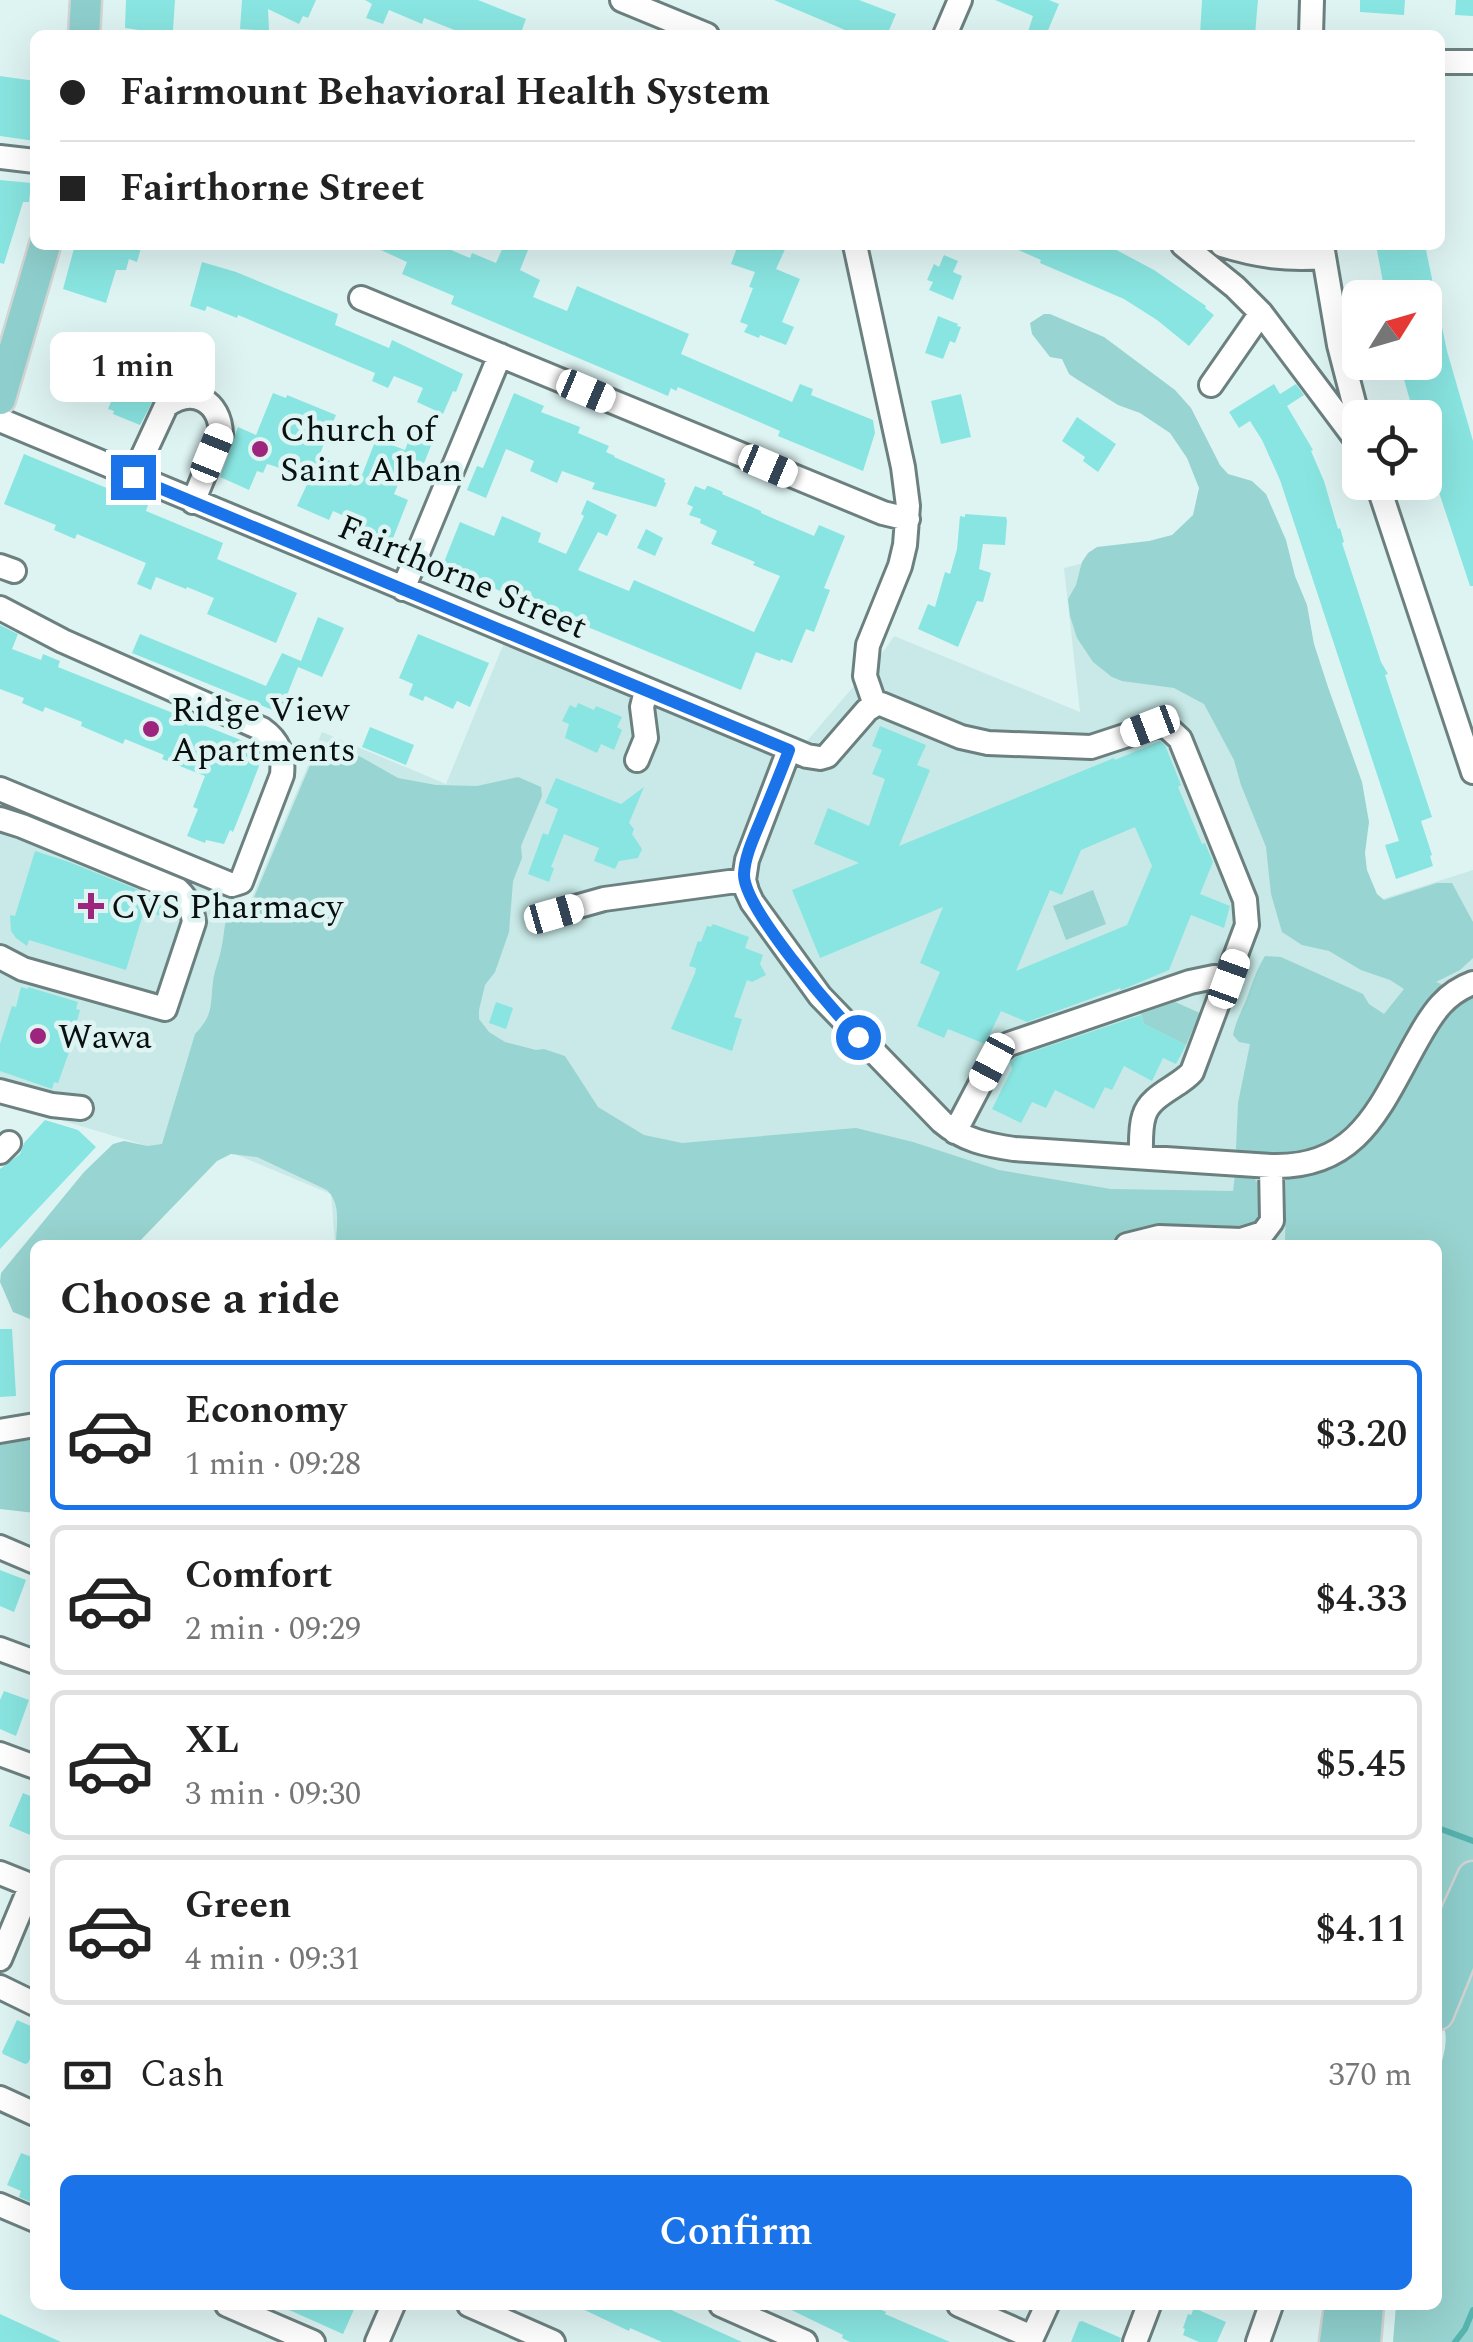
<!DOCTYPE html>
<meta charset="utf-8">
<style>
:root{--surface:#fff;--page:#f6f6f6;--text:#222;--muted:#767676;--line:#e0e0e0;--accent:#1a73e8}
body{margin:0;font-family:Spectral,serif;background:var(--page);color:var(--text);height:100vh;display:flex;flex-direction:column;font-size:38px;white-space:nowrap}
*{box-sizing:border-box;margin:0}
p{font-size:32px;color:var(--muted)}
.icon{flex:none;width:55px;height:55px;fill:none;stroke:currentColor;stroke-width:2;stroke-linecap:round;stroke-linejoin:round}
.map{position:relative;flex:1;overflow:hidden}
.sheet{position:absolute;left:30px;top:1240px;width:1412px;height:1070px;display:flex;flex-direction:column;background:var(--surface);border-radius:15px;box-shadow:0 10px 40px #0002}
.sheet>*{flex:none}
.hud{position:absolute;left:30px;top:30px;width:1415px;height:220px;border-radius:15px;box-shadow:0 10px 40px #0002;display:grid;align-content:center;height:220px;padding:0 30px;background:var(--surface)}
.needle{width:65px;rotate:53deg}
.controls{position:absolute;left:1342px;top:280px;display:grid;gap:20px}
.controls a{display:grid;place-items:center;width:100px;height:100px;border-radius:15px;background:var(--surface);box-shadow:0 10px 40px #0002;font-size:50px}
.end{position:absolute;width:45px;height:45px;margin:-22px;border:12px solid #1a73e8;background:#fff;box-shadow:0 0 0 5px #fff}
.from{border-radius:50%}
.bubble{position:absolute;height:70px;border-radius:15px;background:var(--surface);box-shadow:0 10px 40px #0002;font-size:32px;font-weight:600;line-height:70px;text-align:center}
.car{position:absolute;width:30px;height:60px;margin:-30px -15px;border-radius:12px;box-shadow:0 0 8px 2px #0007;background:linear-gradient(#fff 24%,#345 0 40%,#fff 0 76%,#345 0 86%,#fff 0)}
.hud b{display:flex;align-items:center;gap:35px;height:95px;font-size:38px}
.hud b+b{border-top:2px solid var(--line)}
.hud i{width:25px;height:25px;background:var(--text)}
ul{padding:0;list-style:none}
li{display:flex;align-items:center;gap:30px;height:150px;margin:0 20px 15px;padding:0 10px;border:5px solid var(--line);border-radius:15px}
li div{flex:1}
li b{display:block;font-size:38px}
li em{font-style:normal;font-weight:600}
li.current{border-color:var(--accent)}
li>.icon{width:90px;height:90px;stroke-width:1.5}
h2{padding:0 30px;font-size:45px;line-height:120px}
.pay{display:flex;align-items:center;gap:25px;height:110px;padding:0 30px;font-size:38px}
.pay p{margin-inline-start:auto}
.primary-button{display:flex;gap:20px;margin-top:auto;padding:20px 30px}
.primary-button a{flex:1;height:115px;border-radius:15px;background:var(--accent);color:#fff;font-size:40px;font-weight:600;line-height:115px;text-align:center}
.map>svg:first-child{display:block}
.built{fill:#c8e9e7}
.green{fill:#98d4d1}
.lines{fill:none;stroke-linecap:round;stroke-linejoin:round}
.stream{stroke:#57b4af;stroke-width:6}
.building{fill:#89e5e1;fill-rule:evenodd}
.minor-casing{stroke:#6c817f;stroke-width:28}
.major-casing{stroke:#d3d4d4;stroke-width:35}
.minor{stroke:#fff;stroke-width:22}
.major{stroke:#8ecfcd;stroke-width:30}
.route{stroke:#1a73e8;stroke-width:12}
.poi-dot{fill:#9e257d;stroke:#def4f3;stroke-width:4}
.labels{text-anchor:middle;stroke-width:9;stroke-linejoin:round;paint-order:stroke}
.poi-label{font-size:35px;fill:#091110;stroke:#def4f3;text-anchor:start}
.street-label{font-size:35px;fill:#091110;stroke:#def4f3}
</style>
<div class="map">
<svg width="1473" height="2342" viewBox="0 0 1473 2342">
<rect width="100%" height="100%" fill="#def4f3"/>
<path class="built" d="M1195,535L1370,903L1473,870V1462L1438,1245H335L331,1194L213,1145L198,1161L0,1102V804L250,902L322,732L446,784L504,643L789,762L883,652L894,636L1080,712L1064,568Z"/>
<path class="green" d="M1044,314H1050L1104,337L1175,390L1191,408L1220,465L1228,474L1252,481L1266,494L1286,540L1295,576L1307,605L1314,644L1328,687L1362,782L1369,822L1365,853L1367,870L1377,894L1384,900L1437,883H1452L1473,922V958L1460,970L1436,982L1444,985L1416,1021L1363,1113C1337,1147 1307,1157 1266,1155C1254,1155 1244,1156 1236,1149L1238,1103L1250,1044L1239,1042L1233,1035C1236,1020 1243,1009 1248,995C1253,981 1257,969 1265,956L1281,957L1363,994L1369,1004L1384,1014L1404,989L1390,980L1361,970L1329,951L1302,945L1282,932L1271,894L1266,847L1241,785L1234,760L1204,704L1174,688L1122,681L1112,677L1093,662L1077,638L1070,616L1068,599L1076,585L1082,562L1088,553L1097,547L1149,541L1172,535L1193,515L1199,488L1187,458L1170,433L1140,413L1118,405L1078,380L1069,374L1062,359L1050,357L1032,334L1030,323Z
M323,747L338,749L361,757L398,778L436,785L477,786L518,777L541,787L542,796L521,846L522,858L513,881L509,932L495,972L485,985L479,1010V1019L489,1032L505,1042L536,1050L544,1049L565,1056L598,1107L644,1135L682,1143L856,1128L913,1142L999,1170L1111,1189L1233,1191L1235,1175L1253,1177L1257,1182L1258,1193V1220L1248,1230L1157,1229L1099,1245H336C336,1226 342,1205 327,1190L257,1157L231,1154L217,1161L136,1245H35V1321L13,1312L0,1282L1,1273L84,1172L113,1144L124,1141L148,1146L162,1144L195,1034C214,1014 210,1006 213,982C214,971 219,961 221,950C226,930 222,922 234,903L252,902L316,751Z
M1093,890L1106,924L1066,940L1053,906Z
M1473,993V2342H1393L1396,2305H1438V2073C1445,2054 1451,2032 1438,2015V1245H1285L1286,1179C1323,1175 1350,1161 1374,1132L1443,1017L1452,1006Z
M1175,1002L1200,1013L1186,1045L1144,1024L1141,1014Z
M35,1438V1513L0,1509V1445Z"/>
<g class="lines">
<path class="stream" d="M1438,1828L1473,1841
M1455,2342L1465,2329L1473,2310"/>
</g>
<path class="building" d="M126,0H175L173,30L153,32L125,28Z
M242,0H316L308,18L303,16L299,24L268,9L269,31L240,29Z
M365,0H478L526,19L520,35H455L457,31L424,18L422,24L389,10L383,24L366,18L372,4Z
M774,0H859L896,14L887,35H857Z
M995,0H1049L1059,4L1046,35H1027L1033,16Z
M1202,0H1258L1255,35H1200Z
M1360,0H1405L1404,15L1360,12Z
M1456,0H1473V16L1455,15Z
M0,76L35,81V141L0,136Z
M0,180L31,183L29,202H23L4,264L0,263Z
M75,245H133L141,248L137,262L129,259L126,270H116L106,303L63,289Z
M370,245H439L470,258L472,253L496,263L504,245H530L520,270L540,280L533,297L567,311L577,286L689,334L681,354L792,402L800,384L813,389L811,395L873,420L875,433L863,471L778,436L780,431L678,387L676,391L671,388L668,396L451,304L454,296L402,274L407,262Z
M738,245H787L776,269L800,279L782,322L794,327L786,345L760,335L759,338L744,332L748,325L740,322L753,288L749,287L755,272L731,264Z
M1007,245H1107L1154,270L1206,306L1205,308L1214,315L1189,346L1157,320L1124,299L1040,263L1041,260Z
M1376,245H1425L1447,351L1473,441V586H1470L1425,450V418H1415L1399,362H1425V298H1386Z
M944,255L958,261L953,272L962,276L953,300L929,290L933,282L927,280L934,264L939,267Z
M202,262L236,272L338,314L335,325L389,348L392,340L463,374L456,392L453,391L443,414L417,402L423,388L394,376L388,388L372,381L375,373L238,315L237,318L207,306L205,311L190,306Z
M938,316L958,324L957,326L961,327L955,343L950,341L943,359L925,353Z
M175,355L195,364L188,381L168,373Z
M1274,384L1280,394L1296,384L1304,395L1287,406L1313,450L1311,451L1324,481L1338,529L1340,528L1344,542L1342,543L1381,662L1388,674L1385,675L1432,817L1421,821L1432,855L1430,856L1433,866L1396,879L1385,845L1399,841L1280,480L1262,440L1250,421L1239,428L1229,412Z
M118,385L123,387L124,385L138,391L140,388L156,395L140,425L113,414L114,411L108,409Z
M273,393L286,398L287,395L336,415L319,456L362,475L376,439L405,450L412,432L433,441L420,473L406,466L394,494L408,500L390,546L354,530L358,522L333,511L329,520L297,506L309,480L274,466L267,464L263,473L257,471L249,490L220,477L238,427L256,435Z
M514,393L544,406L541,412L580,427L578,433L609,446L606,452L615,456L614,457L665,479L664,482L666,483L656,507L592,489L595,483L562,471L557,483L530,471L534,461L506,449L486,498L467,490L477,466L483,468Z
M961,394L971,437L941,444L931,401Z
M1077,417L1116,444L1098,472L1083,461L1085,457L1062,441Z
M24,454L148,505L146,511L223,543L217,559L297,593L276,643L207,614L214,598L187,587L186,589L156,577L151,590L137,584L146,563L77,534L75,539L54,530L56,525L4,504Z
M695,486L705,490L707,486H709L723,492L722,494L761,511V513L814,536L819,525L845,536L824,588L830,590L814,632L806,629L792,663L781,659L780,661L756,652L741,690L442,567L460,522L494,536L502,516L541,533L538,542L566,554L584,516L581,514L587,500L617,515L607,536L598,532L578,570L629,591L634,580L754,632L780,576L753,565L755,562L711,544L717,531L700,523L701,519L689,515L693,507L687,504Z
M965,514L1006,517L1007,521L1005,545L983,544L979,569L991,573L983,602L977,601L958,647L918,629L928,604L935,607L945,572L950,574L957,549L960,516L965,517Z
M646,529L663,538L655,556L637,548Z
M318,617L344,628L322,677L298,667L280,713L132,653L140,634L266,686L282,653L301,661Z
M0,625L18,634L12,649L41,660L43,654L60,661L58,667L183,717L185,711L200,718L198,723L261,748L264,753L249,792L233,832L230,830L224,844L206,840L205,843L187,836L198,809L193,807L205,776L162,759L164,755L125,739L123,744L81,726L82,722L45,707L43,712L22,703L24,698L0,689Z
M418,634L489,663L470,707L457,701L453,709L425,696L423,701L409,695L413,684L399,678Z
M578,703L594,710L596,706L622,717L617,727L622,730L614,750L601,744L597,753L565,738L569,724L562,721L570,705L576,708Z
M880,726L926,745L917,765L930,770L899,846L1114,758L1115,760L1160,741L1165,745L1181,785L1178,787L1202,844L1205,843L1213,862L1200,894L1230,906L1224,928L1191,915L1169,970L1121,990L1120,988L1027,1022L1001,1011L985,1044L948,1029L944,1038L917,1026L940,972L920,963L943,907L820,958L792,890L859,863L814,844L828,808L869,826L885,779L872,774L882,750L872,746ZM1135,827L1152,866L1127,925L1016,971L1050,890L1062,895L1081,850Z
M370,727L414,745L406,765L362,747Z
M556,778L621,804L644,787L629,823L634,829L632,834L642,849L638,858L619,861L615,869L594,861L599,848L564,834L551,867L554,868L549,882L528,874L543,833L548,835L558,809L545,803Z
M35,851L69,862L166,901L161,916L144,911L126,970L29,940L27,946L16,938L11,931L10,915L15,916Z
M713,924L749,937L745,948L763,955L760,964L766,975L752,982L747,980L734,1017L742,1019L732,1051L671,1029L695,973L696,968L689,966L698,941L701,942L707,926L711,927Z
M21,987L28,989V987L78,1002L76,1009L80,1010L68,1055L58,1083L54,1082L52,1089L0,1071V1044L12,1006L16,1007Z
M496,1002L513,1008L506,1029L489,1023Z
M1141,1015L1144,1024L1186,1045L1176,1064L1163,1058L1152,1081L1124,1066L1112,1090L1105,1087L1094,1109L1055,1090L1046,1108L1032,1102L1021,1123L992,1109L1012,1069L1010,1062L1016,1057Z
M45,1120L78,1130L96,1147L0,1249V1169L20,1154L24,1143Z
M0,1329H12L16,1396L0,1397Z
M0,1570L26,1580L14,1612L0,1606Z
M4,1691L29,1700L16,1736L0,1729V1700Z
M23,1793L35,1798V1837L9,1826Z
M17,2020L35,2028V2048L28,2063L25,2064L3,2054L2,2052Z
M21,2153L35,2158V2204L19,2197L21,2191L7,2185Z
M278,2305H356L343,2334Z
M574,2305H660L742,2342H662L630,2328L629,2331Z
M781,2305H870L886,2312L885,2314L950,2342H850L842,2338L843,2335Z
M1194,2308L1226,2322L1217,2342H1199L1183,2335L1185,2329L1183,2328L1188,2314L1191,2315Z
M0,2314L61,2342H0Z
M1082,2321L1121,2338L1120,2342H1071L1079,2322Z"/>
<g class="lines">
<g class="minor-casing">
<path id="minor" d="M622,0L707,35
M945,35L960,0
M1311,35L1312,0
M1440,62H1473
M0,157L35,161
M855,245L903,467L908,506L905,545L900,566L868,645L865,676L875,705
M1183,245L1235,287L1261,313L1360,445
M1222,245C1257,256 1287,260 1324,257
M1322,245L1339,345L1360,426
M361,298L883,513L908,519
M1211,385L1261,313
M0,420L807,756L820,758L827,756L867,710L875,705L881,704L961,737L988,743L1091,747L1158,725L1167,727L1180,739L1245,900L1247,925L1192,1072C1179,1087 1150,1095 1144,1116C1140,1128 1141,1144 1141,1157
M133,477L166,406C193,386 220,401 221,434L193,502
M1377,482L1473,772
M0,566L14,571
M403,589L500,355
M0,608L63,641L262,729C279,741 284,755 282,775L241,882L232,885L0,789
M789,750L747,860L744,880L747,891L752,902L820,996L942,1122C963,1140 987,1145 1014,1149L1271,1166C1361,1169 1381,1103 1419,1037C1433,1012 1446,993 1473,983
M637,760L646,738L642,707L646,691
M0,819L22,826L178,890C188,900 192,908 194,922L165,1009L23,969L0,957
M554,913L604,899L744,880
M0,1091L52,1105L81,1108
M955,1132L996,1054L1009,1044L1190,982L1214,977L1229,979
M0,1152L9,1143
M1127,1245L1159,1237L1241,1240L1263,1233L1272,1221L1271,1166
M0,1431L35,1425
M0,1547L35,1562
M0,1649L35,1662
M0,1754L35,1767
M0,1873L35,1887
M0,1959L31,1885
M0,1987L35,2004
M0,2098L35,2114
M0,2205L35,2220
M227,2305L313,2342
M469,2305L553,2342
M721,2305L805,2342
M959,2305L1032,2337
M377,2342L393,2305
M1030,2342L1047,2305
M1135,2342L1149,2305
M1258,2342L1271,2305"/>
</g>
<g class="major-casing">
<path id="major" d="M84,35L86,0
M0,399L45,245
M1438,1954L1473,1877
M1438,2014L1473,1928
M1335,2342L1340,2305
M1365,2342L1368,2305"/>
</g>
<use href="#minor" class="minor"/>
<use href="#major" class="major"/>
</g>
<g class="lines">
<path class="route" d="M133,477L789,750C781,772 772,793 763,815C756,833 745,854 744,874C743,908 833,1010 858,1037"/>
</g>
<g class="poi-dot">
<circle cx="260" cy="449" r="10"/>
<circle cx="151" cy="729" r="10"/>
<path d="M86 891h10v10h10v10h-10v10h-10v-10h-10v-10h10z"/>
<circle cx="38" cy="1036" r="10"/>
</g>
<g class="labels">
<g class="poi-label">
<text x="280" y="441">Church of<tspan x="280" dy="40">Saint Alban</tspan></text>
<text x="171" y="721">Ridge View<tspan x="171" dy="40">Apartments</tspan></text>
<text x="111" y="918">CVS Pharmacy</text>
<text x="58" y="1048">Wawa</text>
</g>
<g class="street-label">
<text transform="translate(463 576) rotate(23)" y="12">Fairthorne Street</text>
</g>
</g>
</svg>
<div class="controls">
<a><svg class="needle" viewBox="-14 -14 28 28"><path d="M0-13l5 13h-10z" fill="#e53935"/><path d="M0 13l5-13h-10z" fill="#767676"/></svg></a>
<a><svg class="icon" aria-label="locate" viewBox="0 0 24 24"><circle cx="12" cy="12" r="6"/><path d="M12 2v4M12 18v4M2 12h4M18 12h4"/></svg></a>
</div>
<i class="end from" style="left:858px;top:1037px"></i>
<i class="end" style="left:133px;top:477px"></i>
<div class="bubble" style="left:50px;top:332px;width:165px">1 min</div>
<i class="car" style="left:586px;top:391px;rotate:113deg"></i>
<i class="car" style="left:212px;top:453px;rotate:22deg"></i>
<i class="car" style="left:768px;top:466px;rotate:113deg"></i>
<i class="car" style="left:1150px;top:726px;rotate:249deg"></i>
<i class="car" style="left:554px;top:914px;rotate:74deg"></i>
<i class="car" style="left:1229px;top:979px;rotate:20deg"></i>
<i class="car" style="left:992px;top:1062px;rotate:208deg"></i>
<div class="hud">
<b><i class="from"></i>Fairmount Behavioral Health System</b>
<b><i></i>Fairthorne Street</b>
</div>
<section class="sheet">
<h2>Choose a ride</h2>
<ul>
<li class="current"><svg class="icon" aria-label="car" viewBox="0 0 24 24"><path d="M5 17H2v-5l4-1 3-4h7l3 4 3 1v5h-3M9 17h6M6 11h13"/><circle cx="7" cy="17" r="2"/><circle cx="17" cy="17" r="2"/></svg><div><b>Economy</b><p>1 min · 09:28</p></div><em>$3.20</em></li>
<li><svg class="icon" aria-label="car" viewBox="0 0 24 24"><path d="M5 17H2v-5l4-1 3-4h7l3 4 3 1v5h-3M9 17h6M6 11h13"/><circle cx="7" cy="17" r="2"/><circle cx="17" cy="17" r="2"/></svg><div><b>Comfort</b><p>2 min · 09:29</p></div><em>$4.33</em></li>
<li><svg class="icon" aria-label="car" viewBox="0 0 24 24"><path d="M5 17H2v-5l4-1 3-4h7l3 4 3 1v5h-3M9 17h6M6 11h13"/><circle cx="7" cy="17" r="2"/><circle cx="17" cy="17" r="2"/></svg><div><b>XL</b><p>3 min · 09:30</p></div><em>$5.45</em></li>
<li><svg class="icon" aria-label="car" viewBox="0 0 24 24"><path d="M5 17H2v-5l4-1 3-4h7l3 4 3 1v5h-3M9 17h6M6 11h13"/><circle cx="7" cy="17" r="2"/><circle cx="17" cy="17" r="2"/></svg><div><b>Green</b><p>4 min · 09:31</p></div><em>$4.11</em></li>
</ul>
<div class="pay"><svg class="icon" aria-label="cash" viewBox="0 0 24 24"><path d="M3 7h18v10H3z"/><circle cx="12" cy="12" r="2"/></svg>Cash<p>370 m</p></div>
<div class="primary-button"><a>Confirm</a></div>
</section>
</div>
